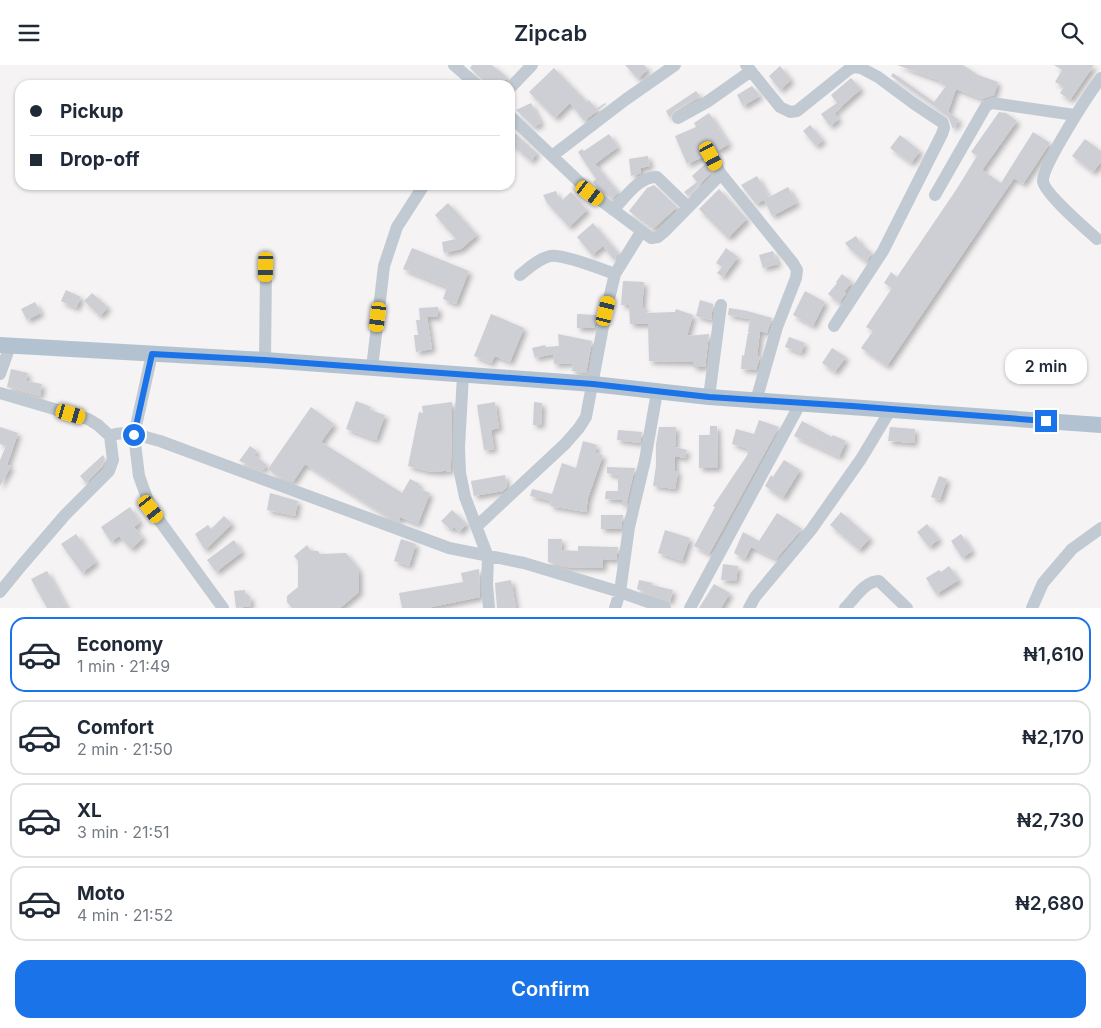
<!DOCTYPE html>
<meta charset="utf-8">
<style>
:root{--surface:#fff;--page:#f6f6f7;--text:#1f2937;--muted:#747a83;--line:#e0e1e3;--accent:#1a73e8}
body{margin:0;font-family:Inter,sans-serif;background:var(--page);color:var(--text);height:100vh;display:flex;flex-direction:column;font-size:19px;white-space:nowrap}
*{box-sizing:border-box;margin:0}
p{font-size:16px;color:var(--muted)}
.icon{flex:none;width:28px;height:28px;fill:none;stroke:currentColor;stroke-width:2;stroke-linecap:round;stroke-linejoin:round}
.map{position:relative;height:543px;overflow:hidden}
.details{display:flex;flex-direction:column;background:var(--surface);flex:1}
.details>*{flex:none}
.top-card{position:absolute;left:15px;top:15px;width:500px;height:110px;border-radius:15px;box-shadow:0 1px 4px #0004;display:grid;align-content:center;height:110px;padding:0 15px;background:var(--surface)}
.end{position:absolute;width:22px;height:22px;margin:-11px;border:6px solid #1a73e8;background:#fff;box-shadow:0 0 0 2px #fff}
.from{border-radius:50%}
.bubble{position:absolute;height:35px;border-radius:15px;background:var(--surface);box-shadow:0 1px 4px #0004;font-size:16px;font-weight:600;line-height:35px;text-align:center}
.car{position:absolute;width:15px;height:30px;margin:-15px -8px;border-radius:6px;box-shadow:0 0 4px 1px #0007;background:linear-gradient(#f5c518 24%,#345 0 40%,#f5c518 0 76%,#345 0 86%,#f5c518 0)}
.top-card b{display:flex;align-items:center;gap:18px;height:48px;font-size:19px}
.top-card b+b{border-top:1px solid var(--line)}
.top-card i{width:12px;height:12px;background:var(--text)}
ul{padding:9px 0 0;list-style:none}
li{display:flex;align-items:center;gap:15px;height:75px;margin:0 10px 8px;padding:0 5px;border:2px solid var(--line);border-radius:15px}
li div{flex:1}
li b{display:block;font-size:19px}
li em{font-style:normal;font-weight:600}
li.current{border-color:var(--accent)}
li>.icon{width:45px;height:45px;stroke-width:1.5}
.primary-button{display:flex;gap:10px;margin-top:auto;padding:10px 15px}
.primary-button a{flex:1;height:58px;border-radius:15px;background:var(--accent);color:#fff;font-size:20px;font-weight:600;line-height:58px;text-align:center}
header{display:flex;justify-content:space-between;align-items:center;height:65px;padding:0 15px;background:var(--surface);font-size:22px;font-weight:600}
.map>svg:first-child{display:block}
.building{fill:#cdcfd5;filter:url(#shadow)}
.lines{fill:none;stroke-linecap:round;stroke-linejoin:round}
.minor{stroke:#c1cad2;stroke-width:12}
.major{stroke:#b3c2d1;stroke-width:16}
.route{stroke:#1a73e8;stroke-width:6}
</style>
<header><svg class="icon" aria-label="menu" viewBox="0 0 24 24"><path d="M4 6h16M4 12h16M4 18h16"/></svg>Zipcab<svg class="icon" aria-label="search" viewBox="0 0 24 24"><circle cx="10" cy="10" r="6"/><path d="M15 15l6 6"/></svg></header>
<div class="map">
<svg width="1101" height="543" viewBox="0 0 1101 543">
<defs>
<filter id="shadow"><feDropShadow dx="3.5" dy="3.5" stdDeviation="2.5" flood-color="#0004"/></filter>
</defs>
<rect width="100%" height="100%" fill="#f5f3f3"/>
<path class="building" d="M472,0H492L507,12L501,20H488L470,3Z
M625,0H644L648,4L638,14Z
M897,0H963L978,10L998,17L994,30L982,34L956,24L948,47L959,55L953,64L948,51L891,11L893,8L934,37L946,21L938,15Z
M1054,0H1094L1070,35L1060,28L1064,22L1055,17L1062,5Z
M780,1L791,15L780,25L769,11Z
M554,3L587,37L589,35L596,44L605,38L606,39L584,56L570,38L555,53L529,27Z
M851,13L861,24L834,48L839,54L830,61L821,49L837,38L831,30Z
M752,21L760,31L743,41L737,30Z
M696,26L700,31L674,46L670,53L666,46Z
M531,38L541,58L534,62L516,45Z
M999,47L1006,48L1017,56L982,105L1001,118L1033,67L1050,78L1023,119L1014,113L887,301L861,283L873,266L866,262L892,223L884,218L891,207L897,212L956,125L977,91L971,87Z
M709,48L729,79L717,86L712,83L708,84L704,87L703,92L687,99L675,71L696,62L694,58Z
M810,60L823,75L816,81L803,66Z
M510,64L537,88L531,96L510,78Z
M609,69L618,82L595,99L618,127L612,134L599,124L593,117L596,114L578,87L582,84L584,86Z
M900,70L920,86L911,98L890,83Z
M1085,74L1101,86V97L1093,107L1072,91Z
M648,91L650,101L640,103L641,108L631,111L629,94Z
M706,98L711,108L688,131L684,127L697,117L692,111Z
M757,111L769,132L788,122L797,138L772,151L764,135L756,139L741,120Z
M654,120L677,142L653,164L629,146L647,123Z
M719,124L747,154L728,173L699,144Z
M556,126L560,137L571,127L587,145L569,162L547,138L543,130Z
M448,138L477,170L461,184L444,188L442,177L456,174L435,150Z
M593,158L618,188L614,195L603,181L592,190L577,172Z
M856,171L862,180L872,188L866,197L850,184L845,178Z
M412,183L469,206L456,239L443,234L447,222L403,204Z
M726,183L738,192L723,212L717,208L722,202L716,198Z
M773,186L778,199L763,203L759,190Z
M842,209L852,217L844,227L846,228L839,238L828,229L837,218L836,217Z
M623,216L644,217L642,244L646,243V248L675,247L676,244L693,250L687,271L709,269L705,302H693V297L649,296L648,259H630L629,240H621Z
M66,225L81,232L76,243L61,236Z
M805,226L825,237L813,261L793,250Z
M92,228L108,242L100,251L84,236Z
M700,235L713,239L711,255L696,251Z
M35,237L41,248L27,255L21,244Z
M438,242V252H427L432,284L416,287L414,270H418L416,255H420L419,243Z
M729,243L747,246L772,253L767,268L760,266L757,291H760L756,305L741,304L742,290L744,291L748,268L751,267H748L750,254L728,250Z
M491,249L524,263L510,297L495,291L491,298L474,291Z
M577,249L597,250L594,263H577Z
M558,269L592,276L586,308L572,306L573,298L554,299L553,289L535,293L532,283L545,280L546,282L559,281Z
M789,272L805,278L801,288L785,282Z
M832,283L846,292L835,307L822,298Z
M11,304L28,308L26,316L42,319L40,331L7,322Z
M356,336L371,342L370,345L385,350L376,375L346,364Z
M452,337L451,398L450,407L443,405V407L427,406L408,401L419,347L423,348L422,341Z
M495,337L499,363L491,365L494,384L484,385L477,340Z
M534,337L542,338L541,360H533Z
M311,342L334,359L321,377L402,428L410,414L420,419L418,423L430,428L418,459L400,452V456L385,450L305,399L293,417L277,411L268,404Z
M759,355L779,362L709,489L694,481L715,442L713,441L748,389L747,388L749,384L732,379L736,364L754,369Z
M802,356L832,372L833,370L846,376L839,392L794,371Z
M710,361H717L718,403H699V370H710Z
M0,362L18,368L7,400L11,401L0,421V395L6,381L0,379Z
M659,362H676L675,382L687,385L685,393L675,391V406H678L675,424L653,421L656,401V379Z
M890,362L915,364L914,378L888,376Z
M618,365L642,367L640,378L617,375Z
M583,376L597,380L595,388L603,390L588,433L586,447L550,441L551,436L530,431L532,424L552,429L562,398L576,403Z
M250,381L257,386L254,390L267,400L263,405L239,396Z
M103,390L105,394L102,402L86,418L80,411Z
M784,395L800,405L783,433L765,421L771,410L773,412L774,410Z
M607,402L635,403L626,440H622V435L605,434L606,426H618V411L607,408Z
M505,410L507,422L503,426L474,431L471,416Z
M939,411L947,414L940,435L931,432Z
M270,428L298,436L295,451L267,445Z
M130,442L140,457L134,462L143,473L131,484L119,471L111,477L101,462Z
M452,445L467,459L459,467L454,462L451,465L441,456Z
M841,447L870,473L859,485L830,460Z
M777,448L802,464L776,494L751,482L745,494L734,488L743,467L759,476Z
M601,450H623L621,464H601Z
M224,451L232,459L205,485L195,469L208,460L211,464Z
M927,459L939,474L929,482L917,467Z
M665,465L690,473L682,496L658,488Z
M76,469L96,497L82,508L61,479Z
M961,469L972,486L962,493L951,476Z
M401,474L416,479L409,501L394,496Z
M548,474H562L561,485L578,486V481L618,482L616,495L603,494V503L566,502L548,497Z
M234,475L242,487L216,507L207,495Z
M307,480L311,486H318L320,489L346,488L357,502L359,507V527L340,543H292L287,537V531L298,522V496L294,491Z
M723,499L738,501L736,516L721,515Z
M949,501L959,515L936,529L926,513L939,505L941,507Z
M479,504L480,532L427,543H402L399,528L463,517L461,508Z
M47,506L67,543H47L31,514Z
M511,515L516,543H497L495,518Z
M639,515L653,518L652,520L673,525L670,537L637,524Z
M714,519L730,528L721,543H699Z
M245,525V531H250L251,541L236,543L234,526Z"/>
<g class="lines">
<path class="minor" d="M454,0L477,20
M746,0L780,42L790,47L797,46L848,5L854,2L861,3L878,12L913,38L943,58L944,63L942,69L883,186L834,261
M510,23L532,0
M510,51L591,128L651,173L658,172L664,167L721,109
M678,53L707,37L751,6
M552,91L625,35L675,0
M711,91L721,109L793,198L797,205L796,213L777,262L756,336
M935,130L986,41L992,38L1075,50
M613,145C625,133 639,111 657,112L688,142
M1097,174C1086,164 1044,128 1043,116C1042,101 1090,27 1101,13
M520,210C529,203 538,194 550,191C563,189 601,204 615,209
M152,289L134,370L139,411L151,444L223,543
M265,295L266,202
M372,303L384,201L397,162L424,120
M0,309L10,281
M463,310L459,382L460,408L465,432L488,492L487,520L489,543
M0,328L88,354L98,360L110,371
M709,332L721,240
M477,461L565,379L579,363L586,352L606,246L615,209L641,167
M0,527L22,500L65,450L109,406L113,395L110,371C125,364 145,372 160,376L449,483L524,498L620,527L665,543
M615,543L620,527L629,462L645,395L657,327
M690,543L800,339
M749,543L755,532L811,465L861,394L891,344
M845,543C855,533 865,516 879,516L907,543
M1032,543L1043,518L1072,484L1101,463"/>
<path class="major" d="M0,280L265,295L593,319L709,332L1101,360"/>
</g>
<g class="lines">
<path class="route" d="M134,370L152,289L265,295L593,319L709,332L852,341L1046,356"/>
</g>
</svg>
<i class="end from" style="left:134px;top:370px"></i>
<i class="end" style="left:1046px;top:356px"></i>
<div class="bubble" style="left:1005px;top:284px;width:82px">2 min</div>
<i class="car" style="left:711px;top:91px;rotate:152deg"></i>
<i class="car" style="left:590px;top:128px;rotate:127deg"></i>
<i class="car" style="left:266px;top:202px;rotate:181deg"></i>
<i class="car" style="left:606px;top:246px;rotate:14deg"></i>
<i class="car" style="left:378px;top:252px;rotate:187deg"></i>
<i class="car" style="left:71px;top:349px;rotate:106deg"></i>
<i class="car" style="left:151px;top:444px;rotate:143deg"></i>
<div class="top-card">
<b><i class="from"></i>Pickup</b>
<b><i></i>Drop-off</b>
</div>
</div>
<section class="details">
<ul>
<li class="current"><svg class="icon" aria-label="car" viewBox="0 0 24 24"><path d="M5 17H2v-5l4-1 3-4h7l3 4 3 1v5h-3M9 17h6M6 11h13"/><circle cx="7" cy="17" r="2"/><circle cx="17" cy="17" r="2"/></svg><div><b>Economy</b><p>1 min · 21:49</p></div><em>₦1,610</em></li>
<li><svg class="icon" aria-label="car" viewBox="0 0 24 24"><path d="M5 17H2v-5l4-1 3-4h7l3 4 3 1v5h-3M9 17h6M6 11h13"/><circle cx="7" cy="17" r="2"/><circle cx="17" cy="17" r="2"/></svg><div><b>Comfort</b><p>2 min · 21:50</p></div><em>₦2,170</em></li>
<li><svg class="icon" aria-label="car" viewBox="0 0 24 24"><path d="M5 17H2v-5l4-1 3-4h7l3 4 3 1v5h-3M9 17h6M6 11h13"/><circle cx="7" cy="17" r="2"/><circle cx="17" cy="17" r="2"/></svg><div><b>XL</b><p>3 min · 21:51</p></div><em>₦2,730</em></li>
<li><svg class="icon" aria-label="car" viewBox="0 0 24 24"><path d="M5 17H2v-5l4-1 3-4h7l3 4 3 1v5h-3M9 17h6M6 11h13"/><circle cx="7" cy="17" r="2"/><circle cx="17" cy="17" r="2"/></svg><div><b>Moto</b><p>4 min · 21:52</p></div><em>₦2,680</em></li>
</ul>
<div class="primary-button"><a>Confirm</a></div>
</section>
